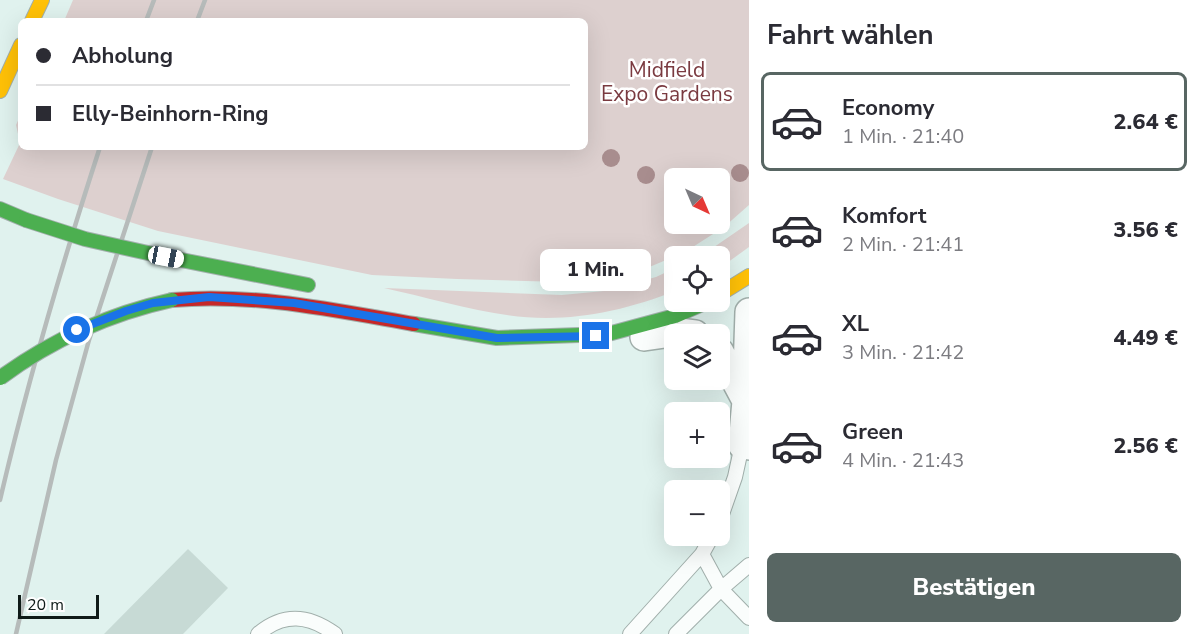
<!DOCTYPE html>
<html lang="de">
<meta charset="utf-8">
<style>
:root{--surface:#fff;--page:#f2f2f3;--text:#2b2b33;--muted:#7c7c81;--line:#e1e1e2;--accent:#586663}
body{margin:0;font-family:"Nunito Sans",sans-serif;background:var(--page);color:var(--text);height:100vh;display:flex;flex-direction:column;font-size:22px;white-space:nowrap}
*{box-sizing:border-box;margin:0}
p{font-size:20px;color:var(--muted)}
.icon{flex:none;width:33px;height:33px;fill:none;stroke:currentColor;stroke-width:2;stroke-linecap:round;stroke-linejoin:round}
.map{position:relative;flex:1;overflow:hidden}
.drawer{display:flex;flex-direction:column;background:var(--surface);width:450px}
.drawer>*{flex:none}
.guide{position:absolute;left:18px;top:18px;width:570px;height:132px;border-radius:9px;box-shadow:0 6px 24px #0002;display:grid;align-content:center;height:132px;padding:0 18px;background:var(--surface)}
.needle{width:39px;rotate:136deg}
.buttons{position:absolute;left:664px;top:168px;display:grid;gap:12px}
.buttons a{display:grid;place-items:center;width:66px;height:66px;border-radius:9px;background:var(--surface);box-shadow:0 6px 24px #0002;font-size:30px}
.scale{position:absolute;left:18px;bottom:15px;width:81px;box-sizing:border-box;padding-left:6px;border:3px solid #0f1b18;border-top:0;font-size:16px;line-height:21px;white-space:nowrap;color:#0f1b18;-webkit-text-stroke:4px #fff;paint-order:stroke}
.end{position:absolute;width:27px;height:27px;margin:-14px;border:8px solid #1a73e8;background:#fff;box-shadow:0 0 0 3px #fff}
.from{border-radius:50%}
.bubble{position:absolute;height:42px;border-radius:9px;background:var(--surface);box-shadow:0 6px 24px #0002;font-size:20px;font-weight:800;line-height:42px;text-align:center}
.car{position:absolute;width:18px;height:36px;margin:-18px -9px;border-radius:8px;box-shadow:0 0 4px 2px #0007;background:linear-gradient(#fff 24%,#345 0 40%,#fff 0 76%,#345 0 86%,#fff 0)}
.guide b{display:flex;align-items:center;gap:21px;height:57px;font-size:22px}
.guide b+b{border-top:2px solid var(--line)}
.guide i{width:15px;height:15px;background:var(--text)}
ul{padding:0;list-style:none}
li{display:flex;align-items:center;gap:18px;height:99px;margin:0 12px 9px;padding:0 6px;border:3px solid transparent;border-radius:9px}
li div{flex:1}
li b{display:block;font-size:22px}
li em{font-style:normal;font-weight:800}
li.current{border-color:var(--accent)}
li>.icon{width:54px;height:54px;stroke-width:1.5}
h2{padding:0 18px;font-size:27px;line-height:72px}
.button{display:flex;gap:12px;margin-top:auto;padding:12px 18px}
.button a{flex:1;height:69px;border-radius:9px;background:var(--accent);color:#fff;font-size:24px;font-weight:800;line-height:69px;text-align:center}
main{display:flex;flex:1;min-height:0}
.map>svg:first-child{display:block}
.green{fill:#ddd0cf;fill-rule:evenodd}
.building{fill:#c7dad5}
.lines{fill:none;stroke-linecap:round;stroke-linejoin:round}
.lane-casing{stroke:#a1afab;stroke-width:16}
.street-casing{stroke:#a1afab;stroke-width:30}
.fast-casing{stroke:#a1afab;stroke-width:16}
.slow-casing{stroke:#a1afab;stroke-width:16}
.jam-casing{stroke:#a1afab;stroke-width:16}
.lane{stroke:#fafdfc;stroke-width:14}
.street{stroke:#fafdfc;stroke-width:27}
.fast{stroke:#4caf50;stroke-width:14}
.slow{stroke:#ffc107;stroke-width:14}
.jam{stroke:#c62828;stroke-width:14}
.rail{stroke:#b6bbba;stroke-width:4.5}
.fast-bridge-casing{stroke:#a1afab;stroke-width:16;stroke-linecap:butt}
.fast-bridge{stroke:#4caf50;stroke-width:14}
.tree{fill:#a88d8e}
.route{stroke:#1a73e8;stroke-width:8}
.labels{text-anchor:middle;stroke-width:5;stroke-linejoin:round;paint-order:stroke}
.park-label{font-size:21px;fill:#7a3a40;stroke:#fff}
</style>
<main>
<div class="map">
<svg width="749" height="634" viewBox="0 0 749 634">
<rect width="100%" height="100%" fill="#e0f2ee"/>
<path class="green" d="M73,0H749V205L724,227L685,252L640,271L602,278L561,282L457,279L372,275L158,231L58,199L3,179L20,143L16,125L21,114V147H585V21H64ZM675,178H720V224H675Z
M749,223V247L720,268V256H701Z
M675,268V291C635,307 590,318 546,318C493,318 435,299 384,288L562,295L604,291L656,277Z"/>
<path class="building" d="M188,549L228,588L183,634H104Z"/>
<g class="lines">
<g class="lane-casing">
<path id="lane" d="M720,520L735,477L742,445
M702,554L721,589L749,618
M258,634C284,612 309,615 335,634
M630,634L702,554L712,536
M676,634L721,589L749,565"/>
</g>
<g class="street-casing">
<path id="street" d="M749,312L746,401L742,445L749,446
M644,337L679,332L695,334
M720,352L745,399"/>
</g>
<g class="fast-casing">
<path id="fast" d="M0,209L26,220
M166,257L308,285
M414,324L497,338L608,334L675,316L707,302"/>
</g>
<g class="slow-casing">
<path id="slow" d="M32,21L42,0
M0,91L21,45
M720,294L749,276"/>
</g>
<g class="jam-casing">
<path id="jam" d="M172,300C254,293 333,310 414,324"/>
</g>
<use href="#lane" class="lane"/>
<use href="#street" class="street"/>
<use href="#fast" class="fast"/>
<use href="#slow" class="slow"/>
<use href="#jam" class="jam"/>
<path class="rail" d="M146,21L154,0
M197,21L205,0
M0,500C28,380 62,264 100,147
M16,634L56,460L89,340L152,147"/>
<g class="fast-bridge-casing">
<path id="fast-bridge" d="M26,220L85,239L166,257
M0,378C53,339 108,314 172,300"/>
</g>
<use href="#fast-bridge" class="fast-bridge"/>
</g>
<g class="tree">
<circle cx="611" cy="158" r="9"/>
<circle cx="740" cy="173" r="9"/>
<circle cx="646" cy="175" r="9"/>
</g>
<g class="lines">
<path class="route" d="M77,330L126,311L153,303L209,297L294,303L497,338L596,336"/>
</g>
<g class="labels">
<g class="park-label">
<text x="667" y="77">Midfield<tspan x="667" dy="24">Expo Gardens</tspan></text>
</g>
</g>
</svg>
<div class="buttons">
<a><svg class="needle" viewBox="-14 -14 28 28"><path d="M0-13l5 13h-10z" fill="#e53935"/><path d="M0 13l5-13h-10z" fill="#7c7c81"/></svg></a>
<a><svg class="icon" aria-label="locate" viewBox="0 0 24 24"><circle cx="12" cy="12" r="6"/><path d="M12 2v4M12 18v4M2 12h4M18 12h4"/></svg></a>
<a><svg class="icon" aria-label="layers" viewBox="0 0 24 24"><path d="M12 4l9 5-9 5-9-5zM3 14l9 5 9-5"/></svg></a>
<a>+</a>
<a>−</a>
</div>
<div class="scale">20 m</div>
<i class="end from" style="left:77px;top:330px"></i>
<i class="end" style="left:596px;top:336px"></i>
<div class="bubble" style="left:540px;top:249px;width:111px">1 Min.</div>
<i class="car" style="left:166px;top:257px;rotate:101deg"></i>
<div class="guide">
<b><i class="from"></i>Abholung</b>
<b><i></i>Elly-Beinhorn-Ring</b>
</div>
</div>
<section class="drawer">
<h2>Fahrt wählen</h2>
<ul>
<li class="current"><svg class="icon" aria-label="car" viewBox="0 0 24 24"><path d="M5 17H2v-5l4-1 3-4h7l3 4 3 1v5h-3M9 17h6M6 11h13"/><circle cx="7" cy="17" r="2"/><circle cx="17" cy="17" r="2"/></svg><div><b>Economy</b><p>1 Min. · 21:40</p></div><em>2.64 €</em></li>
<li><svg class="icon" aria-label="car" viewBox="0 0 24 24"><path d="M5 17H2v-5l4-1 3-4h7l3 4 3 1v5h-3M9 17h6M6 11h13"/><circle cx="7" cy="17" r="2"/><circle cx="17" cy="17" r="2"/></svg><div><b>Komfort</b><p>2 Min. · 21:41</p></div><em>3.56 €</em></li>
<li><svg class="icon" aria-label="car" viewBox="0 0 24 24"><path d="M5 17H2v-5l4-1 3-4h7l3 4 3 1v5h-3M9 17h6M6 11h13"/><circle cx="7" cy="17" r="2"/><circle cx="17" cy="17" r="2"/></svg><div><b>XL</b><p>3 Min. · 21:42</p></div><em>4.49 €</em></li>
<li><svg class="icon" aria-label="car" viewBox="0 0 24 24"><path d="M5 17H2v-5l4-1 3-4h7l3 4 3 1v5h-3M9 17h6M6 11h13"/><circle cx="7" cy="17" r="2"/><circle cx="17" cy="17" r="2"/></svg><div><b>Green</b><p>4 Min. · 21:43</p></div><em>2.56 €</em></li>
</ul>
<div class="button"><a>Bestätigen</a></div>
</section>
</main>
